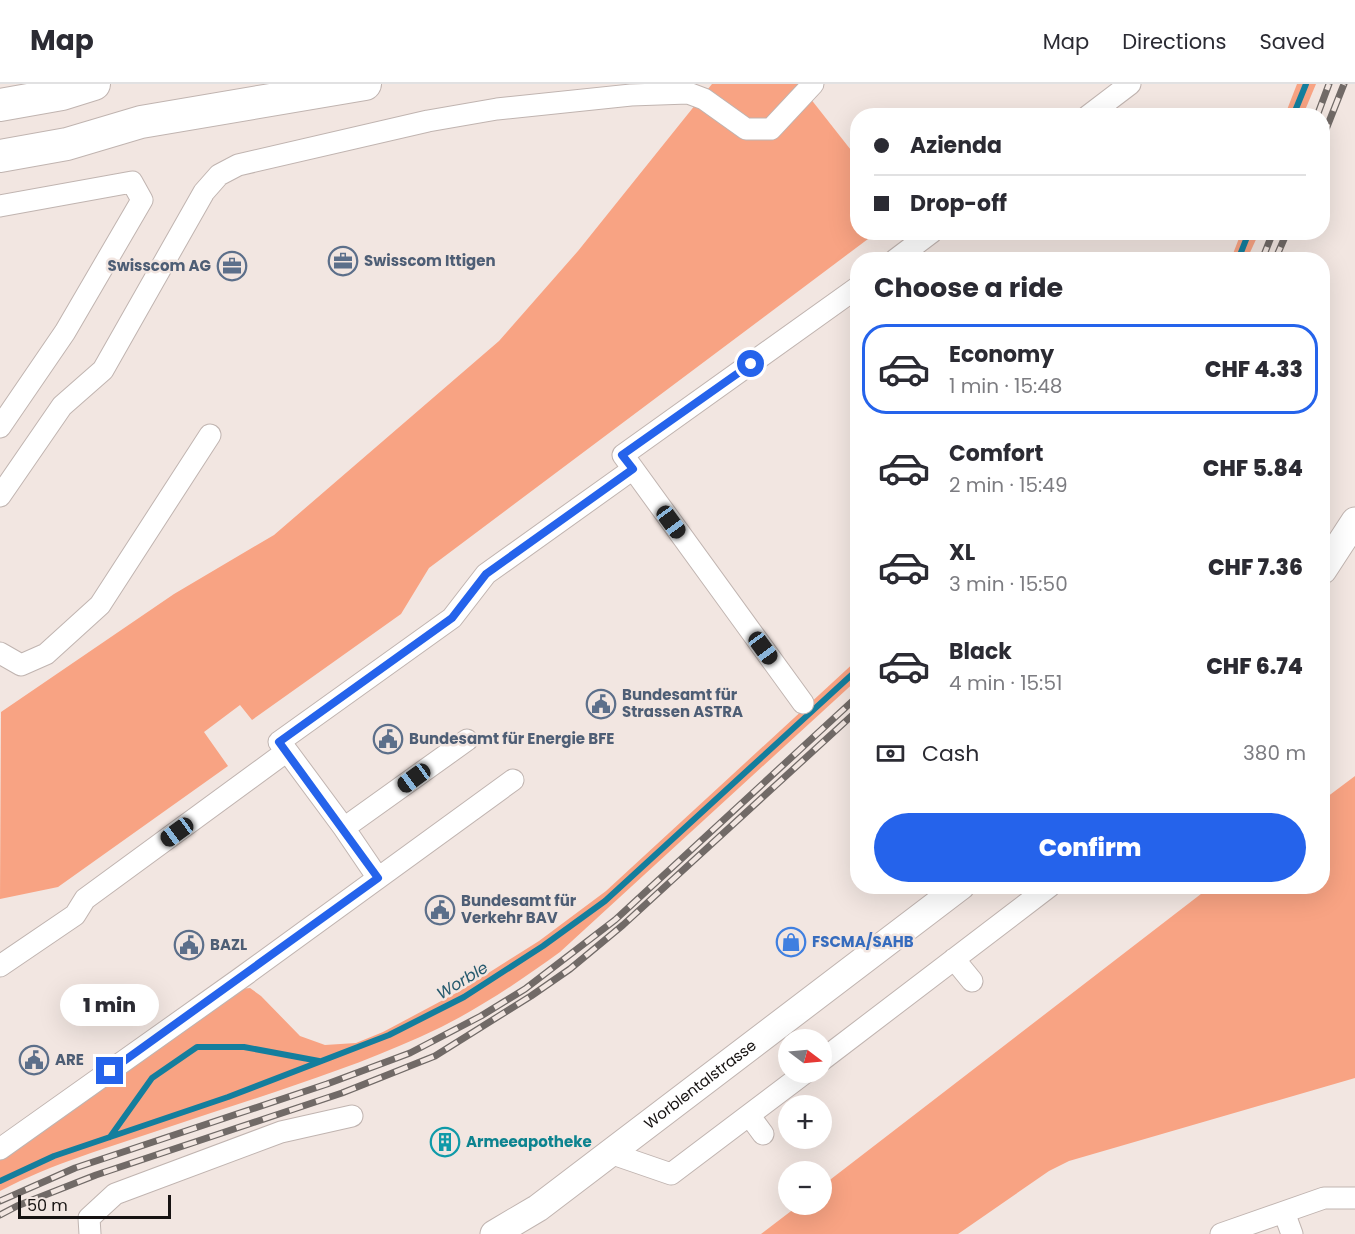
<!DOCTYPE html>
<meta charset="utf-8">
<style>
:root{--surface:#fff;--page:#f2f2f3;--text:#2b2b33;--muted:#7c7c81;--line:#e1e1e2;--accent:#2563eb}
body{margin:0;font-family:Poppins,sans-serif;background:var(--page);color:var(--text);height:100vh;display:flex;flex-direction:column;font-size:22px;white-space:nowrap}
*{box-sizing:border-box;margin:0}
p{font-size:20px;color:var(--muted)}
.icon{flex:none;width:33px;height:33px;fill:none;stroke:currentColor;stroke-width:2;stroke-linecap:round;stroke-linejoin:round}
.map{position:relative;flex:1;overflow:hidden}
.panel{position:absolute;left:850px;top:168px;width:480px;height:642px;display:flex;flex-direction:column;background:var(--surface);border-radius:24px;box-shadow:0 6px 24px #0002}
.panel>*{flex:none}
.banner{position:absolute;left:850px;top:24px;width:480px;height:132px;border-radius:24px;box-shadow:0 6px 24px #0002;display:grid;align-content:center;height:132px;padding:0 24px;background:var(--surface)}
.needle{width:39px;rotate:106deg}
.fabs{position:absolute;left:778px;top:945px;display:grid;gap:12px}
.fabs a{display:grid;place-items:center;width:54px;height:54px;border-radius:50%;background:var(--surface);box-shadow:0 6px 24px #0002;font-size:30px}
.scale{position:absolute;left:18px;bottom:15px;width:153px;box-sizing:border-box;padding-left:6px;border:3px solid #161211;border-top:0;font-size:16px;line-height:21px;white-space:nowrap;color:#161211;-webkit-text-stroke:4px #f2e6e1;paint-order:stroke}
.end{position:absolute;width:27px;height:27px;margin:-14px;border:8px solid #2563eb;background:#fff;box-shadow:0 0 0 3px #fff}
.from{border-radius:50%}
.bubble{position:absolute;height:42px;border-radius:21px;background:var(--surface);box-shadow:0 6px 24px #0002;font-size:20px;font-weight:800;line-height:42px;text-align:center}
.car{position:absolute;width:18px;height:36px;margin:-18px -9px;border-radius:8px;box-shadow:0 0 4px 2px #0007;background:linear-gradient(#222 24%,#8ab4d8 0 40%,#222 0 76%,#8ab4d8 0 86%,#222 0)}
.banner b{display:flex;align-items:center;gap:21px;height:57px;font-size:22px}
.banner b+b{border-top:2px solid var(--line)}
.banner i{width:15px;height:15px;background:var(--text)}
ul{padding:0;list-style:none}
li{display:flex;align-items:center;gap:18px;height:90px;margin:0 12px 9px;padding:0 12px;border:3px solid transparent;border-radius:24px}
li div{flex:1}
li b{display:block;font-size:22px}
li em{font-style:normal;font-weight:800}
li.active{border-color:var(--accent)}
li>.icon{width:54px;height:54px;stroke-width:1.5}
h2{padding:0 24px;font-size:27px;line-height:72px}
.pay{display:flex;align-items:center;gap:15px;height:66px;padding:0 24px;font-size:22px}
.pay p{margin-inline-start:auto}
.primary-button{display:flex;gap:12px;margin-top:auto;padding:12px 24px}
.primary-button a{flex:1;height:69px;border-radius:36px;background:var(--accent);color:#fff;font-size:24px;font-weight:800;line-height:69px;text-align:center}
header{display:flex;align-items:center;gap:36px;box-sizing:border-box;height:84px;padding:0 30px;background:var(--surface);border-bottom:2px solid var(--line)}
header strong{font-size:28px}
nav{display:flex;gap:33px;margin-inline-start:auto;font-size:21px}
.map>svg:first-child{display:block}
.green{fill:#f8a383}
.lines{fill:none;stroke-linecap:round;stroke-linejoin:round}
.stream{stroke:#147e9d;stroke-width:6}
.minor-casing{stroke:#c0b4b0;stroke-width:23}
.major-casing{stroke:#c0b4b0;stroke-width:29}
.highway-casing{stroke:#c0b4b0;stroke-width:34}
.minor{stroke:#fff;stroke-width:21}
.major{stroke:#fff;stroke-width:27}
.highway{stroke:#fff;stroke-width:32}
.rail-casing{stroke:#716a67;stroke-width:7}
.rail{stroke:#f2e6e1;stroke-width:4.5;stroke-dasharray:14;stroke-linecap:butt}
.route{stroke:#2563eb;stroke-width:8}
.labels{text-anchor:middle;stroke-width:5;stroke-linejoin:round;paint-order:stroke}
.service-label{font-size:15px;font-weight:bold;fill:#4e5e75;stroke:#f2e6e1;text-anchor:start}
.shop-label{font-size:15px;font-weight:bold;fill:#366cbe;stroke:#f2e6e1;text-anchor:start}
.street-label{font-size:15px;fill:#161211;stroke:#f2e6e1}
.culture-label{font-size:15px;font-weight:bold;fill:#0d838f;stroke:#f2e6e1;text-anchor:start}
.water-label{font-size:16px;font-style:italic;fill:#265a6e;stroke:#f2e6e1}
</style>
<header>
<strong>Map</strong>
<nav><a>Map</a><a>Directions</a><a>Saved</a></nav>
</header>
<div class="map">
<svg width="1355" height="1150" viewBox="0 0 1355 1150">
<rect width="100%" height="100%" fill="#f2e6e1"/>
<path class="green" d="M712,0H799L858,75V148L876,149L429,484L401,530L252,636L240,621L204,648L228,682L58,803L0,815L1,628L174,510L274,451L499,257L578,167Z
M1297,0H1316L1303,31H1285Z
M1241,149H1259L1247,175H1231Z
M858,575V595L560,868C516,900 470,931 420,953C338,990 251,1015 166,1044C110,1063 53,1079 0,1107V1075L240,905L250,904L261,912L300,952L325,961L356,959L383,948L460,907L539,857L606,807Z
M1355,692V994L1069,1077L1049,1087L958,1150H761L799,1121L822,1120V1102L1210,803L1323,802V716Z"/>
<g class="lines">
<path class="stream" d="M1293,32L1306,0
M1238,176L1249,148
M110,1053L152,994L197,963H244L319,977
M0,1097L54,1072L228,1013L389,951L464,913L543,862L605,817L858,585"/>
<g class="minor-casing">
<path id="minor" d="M1088,32L1130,0
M0,122L132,98L142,116L65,248L0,343
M895,176L932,148
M0,412L62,322L103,286L204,108L219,91L238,81L428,37L497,25L631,11L688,9L704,15L746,45H771L813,0
M0,569L21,581L46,570L100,521L210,351
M803,619L623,371L858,203
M287,667L279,658L452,534L486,490L633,385
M344,744L378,794
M954,875L972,897
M0,882L75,831L85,815L287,667L344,744L467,656
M822,976L1050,802
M749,1031L763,1050
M0,1065L238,896L513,696
M610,1069L671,1090L806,988
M1284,1128L1292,1150
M90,1150L89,1134L115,1110L281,1048L352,1032
M1221,1150L1324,1114H1355"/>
</g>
<g class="major-casing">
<g id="major">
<path d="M1323,486L1355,437"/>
<path id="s1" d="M494,1150L538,1124L961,802"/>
</g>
</g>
<g class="highway-casing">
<path id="highway" d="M0,21L62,10L94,0
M0,72L67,60L141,38L365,0"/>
</g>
<use href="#minor" class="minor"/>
<use href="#major" class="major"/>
<use href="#highway" class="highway"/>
<g class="rail-casing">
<path id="rail" d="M1317,32L1329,0
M1323,53L1344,0
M1262,176L1273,148
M1275,176L1287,148
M0,1117L75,1084L327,1000L410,969L481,932L525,905L615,836L858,612
M0,1131L17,1122L96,1091L342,1009L435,972L531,912L570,885L623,841L858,626"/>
</g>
<use href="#rail" class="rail"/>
</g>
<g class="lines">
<path class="route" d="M110,987L378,794L279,658L452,534L486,490L633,385L622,371L751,280"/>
</g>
<defs>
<g id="office-ring" transform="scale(1.5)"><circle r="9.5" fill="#f2e6e1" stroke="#5c6f8a" stroke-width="1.5"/><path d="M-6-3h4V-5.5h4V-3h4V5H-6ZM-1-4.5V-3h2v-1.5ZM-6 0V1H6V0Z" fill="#5c6f8a"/></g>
<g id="civic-ring" transform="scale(1.5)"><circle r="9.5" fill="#f2e6e1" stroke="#5c6f8a" stroke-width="1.5"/><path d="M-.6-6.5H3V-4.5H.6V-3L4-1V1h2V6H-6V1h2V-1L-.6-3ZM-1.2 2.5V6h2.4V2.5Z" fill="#5c6f8a"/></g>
<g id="shop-ring" transform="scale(1.5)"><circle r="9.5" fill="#f2e6e1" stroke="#3f7fe0" stroke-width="1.5"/><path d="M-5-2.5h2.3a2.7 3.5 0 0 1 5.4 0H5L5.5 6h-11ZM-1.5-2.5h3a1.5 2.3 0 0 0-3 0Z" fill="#3f7fe0"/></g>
<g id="building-ring" transform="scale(1.5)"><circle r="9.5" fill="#f2e6e1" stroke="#0f9aa8" stroke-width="1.5"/><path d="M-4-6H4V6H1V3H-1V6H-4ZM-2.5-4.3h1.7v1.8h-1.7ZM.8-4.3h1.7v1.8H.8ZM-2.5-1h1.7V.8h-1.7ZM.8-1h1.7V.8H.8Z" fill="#0f9aa8"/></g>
</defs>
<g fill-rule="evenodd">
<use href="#office-ring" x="343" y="177"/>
<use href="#office-ring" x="232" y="182"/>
<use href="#civic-ring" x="601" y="620"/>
<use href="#civic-ring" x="388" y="655"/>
<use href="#civic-ring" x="440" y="826"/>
<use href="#shop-ring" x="791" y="858"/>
<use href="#civic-ring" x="189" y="861"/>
<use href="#civic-ring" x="34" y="976"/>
<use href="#building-ring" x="445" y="1058"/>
</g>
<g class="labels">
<g class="service-label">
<text x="364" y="182">Swisscom Ittigen</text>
<text x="211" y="187" text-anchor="end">Swisscom AG</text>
<text x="622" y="616">Bundesamt für<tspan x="622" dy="17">Strassen ASTRA</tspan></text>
<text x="409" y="660">Bundesamt für Energie BFE</text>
<text x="461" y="822">Bundesamt für<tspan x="461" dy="17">Verkehr BAV</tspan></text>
<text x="210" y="866">BAZL</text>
<text x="55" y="981">ARE</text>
</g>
<g class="shop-label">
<text x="812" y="863">FSCMA/SAHB</text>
</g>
<g class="street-label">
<text dy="5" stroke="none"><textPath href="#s1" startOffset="255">Worblentalstrasse</textPath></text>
</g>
<g class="culture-label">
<text x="466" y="1063">Armeeapotheke</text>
</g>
<g class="water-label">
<text transform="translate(462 896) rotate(-31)" y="6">Worble</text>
</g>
</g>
</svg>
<div class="fabs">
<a><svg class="needle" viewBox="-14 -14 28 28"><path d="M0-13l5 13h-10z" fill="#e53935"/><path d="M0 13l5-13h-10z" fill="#7c7c81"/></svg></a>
<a>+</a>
<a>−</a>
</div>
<div class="scale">50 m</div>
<i class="end from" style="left:751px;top:280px"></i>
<i class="end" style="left:110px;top:987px"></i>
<div class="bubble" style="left:60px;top:900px;width:99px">1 min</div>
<i class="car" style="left:671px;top:438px;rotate:144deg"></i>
<i class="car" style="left:763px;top:564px;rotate:144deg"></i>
<i class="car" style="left:414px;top:694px;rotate:234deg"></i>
<i class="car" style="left:177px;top:748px;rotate:234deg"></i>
<div class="banner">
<b><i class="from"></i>Azienda</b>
<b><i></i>Drop-off</b>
</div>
<section class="panel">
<h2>Choose a ride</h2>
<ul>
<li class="active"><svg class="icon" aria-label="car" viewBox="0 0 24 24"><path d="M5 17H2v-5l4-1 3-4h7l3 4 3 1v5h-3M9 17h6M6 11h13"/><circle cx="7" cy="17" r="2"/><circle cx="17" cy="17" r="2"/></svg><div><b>Economy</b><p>1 min · 15:48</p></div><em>CHF 4.33</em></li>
<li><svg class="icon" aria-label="car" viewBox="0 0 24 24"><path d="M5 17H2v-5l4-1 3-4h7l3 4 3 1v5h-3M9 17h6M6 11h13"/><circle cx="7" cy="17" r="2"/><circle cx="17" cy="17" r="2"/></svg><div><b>Comfort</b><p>2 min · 15:49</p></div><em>CHF 5.84</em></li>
<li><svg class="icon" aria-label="car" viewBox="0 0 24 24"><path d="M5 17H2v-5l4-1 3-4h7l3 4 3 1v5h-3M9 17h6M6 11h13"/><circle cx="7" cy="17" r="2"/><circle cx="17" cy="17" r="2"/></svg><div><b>XL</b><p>3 min · 15:50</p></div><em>CHF 7.36</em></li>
<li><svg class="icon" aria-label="car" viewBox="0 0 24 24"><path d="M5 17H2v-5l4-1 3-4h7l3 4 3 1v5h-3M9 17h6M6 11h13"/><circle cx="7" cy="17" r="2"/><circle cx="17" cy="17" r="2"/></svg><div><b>Black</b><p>4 min · 15:51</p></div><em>CHF 6.74</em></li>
</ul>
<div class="pay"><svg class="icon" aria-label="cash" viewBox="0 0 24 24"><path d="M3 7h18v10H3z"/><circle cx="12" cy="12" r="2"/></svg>Cash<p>380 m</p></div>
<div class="primary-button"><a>Confirm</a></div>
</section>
</div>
